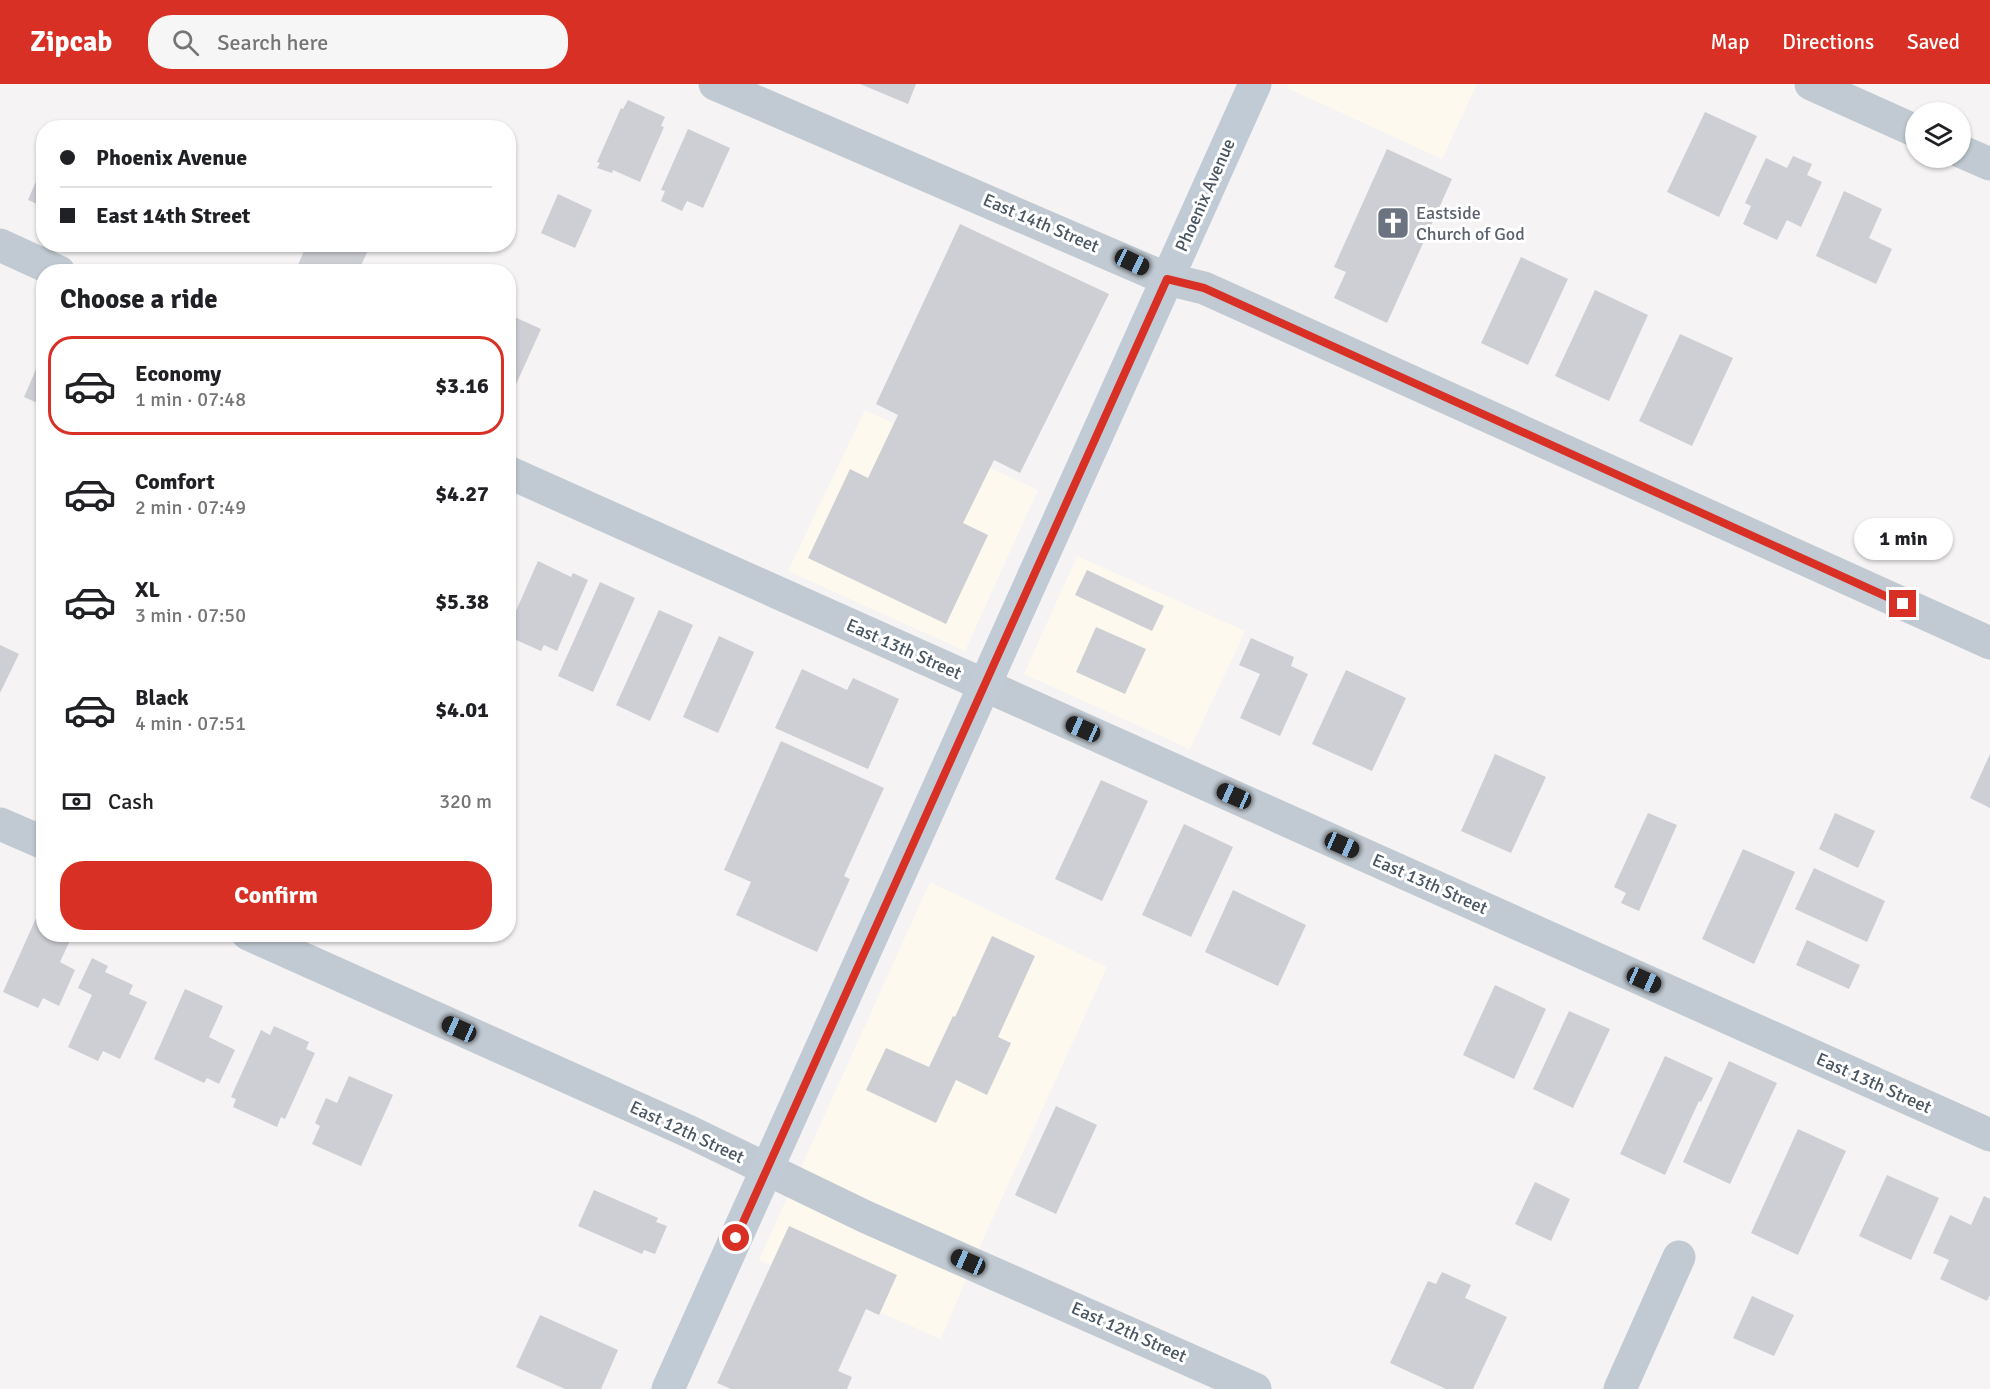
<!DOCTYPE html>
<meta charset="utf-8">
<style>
:root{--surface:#fff;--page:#f6f6f6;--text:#202124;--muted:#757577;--line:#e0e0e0;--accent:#d93025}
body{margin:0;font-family:Signika,sans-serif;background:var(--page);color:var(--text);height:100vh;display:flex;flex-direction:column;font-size:22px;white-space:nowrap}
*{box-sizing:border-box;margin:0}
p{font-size:20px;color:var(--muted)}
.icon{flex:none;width:33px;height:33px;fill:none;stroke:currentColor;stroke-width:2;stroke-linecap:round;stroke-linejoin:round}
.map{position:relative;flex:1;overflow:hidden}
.details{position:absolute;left:36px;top:180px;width:480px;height:678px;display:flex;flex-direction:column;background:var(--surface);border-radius:24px;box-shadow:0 2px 4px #0004}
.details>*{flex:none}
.guide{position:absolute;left:36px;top:36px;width:480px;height:132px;border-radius:24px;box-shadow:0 2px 4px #0004;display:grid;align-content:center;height:132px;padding:0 24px;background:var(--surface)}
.tools{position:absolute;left:1905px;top:18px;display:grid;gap:12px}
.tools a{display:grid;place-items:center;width:66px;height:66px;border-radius:50%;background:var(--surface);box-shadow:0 2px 4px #0004;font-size:30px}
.end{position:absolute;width:27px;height:27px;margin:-14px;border:8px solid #d93025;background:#fff;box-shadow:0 0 0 3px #fff}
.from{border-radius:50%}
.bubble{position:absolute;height:42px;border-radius:21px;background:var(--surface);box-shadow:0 2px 4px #0004;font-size:20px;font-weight:800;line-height:42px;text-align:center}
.car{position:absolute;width:18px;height:36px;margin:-18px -9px;border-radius:8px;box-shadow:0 0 4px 2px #0007;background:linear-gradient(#222 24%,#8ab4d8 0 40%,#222 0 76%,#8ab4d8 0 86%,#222 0)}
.guide b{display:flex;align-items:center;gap:21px;height:57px;font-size:22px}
.guide b+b{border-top:2px solid var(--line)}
.guide i{width:15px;height:15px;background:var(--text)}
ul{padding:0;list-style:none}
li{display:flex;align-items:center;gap:18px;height:99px;margin:0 12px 9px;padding:0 12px;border:3px solid transparent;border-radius:24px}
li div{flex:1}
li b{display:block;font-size:22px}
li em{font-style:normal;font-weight:800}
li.active{border-color:var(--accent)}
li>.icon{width:54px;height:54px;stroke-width:1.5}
h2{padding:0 24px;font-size:27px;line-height:72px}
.pay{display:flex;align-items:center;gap:15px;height:66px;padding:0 24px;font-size:22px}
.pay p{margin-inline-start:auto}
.cta{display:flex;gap:12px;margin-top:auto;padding:12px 24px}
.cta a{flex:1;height:69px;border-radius:24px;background:var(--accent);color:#fff;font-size:24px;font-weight:800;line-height:69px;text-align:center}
header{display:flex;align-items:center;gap:36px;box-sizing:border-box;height:84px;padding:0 30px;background:var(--accent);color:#fff}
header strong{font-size:28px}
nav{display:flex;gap:33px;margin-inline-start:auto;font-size:21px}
.search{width:420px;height:54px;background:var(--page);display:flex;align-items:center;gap:15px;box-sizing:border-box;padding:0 21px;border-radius:24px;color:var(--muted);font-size:22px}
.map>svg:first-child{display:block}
.commercial{fill:#fdf9ef}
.building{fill:#cdcfd5}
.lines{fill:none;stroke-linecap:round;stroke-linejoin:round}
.street{stroke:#c1cad2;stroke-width:33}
.secondary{stroke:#c1cbd6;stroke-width:33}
.route{stroke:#d93025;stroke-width:8}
.labels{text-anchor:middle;stroke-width:6;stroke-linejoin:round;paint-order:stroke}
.street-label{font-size:18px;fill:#4a5661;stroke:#fff}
.worship-label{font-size:18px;fill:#5b616d;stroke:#fff;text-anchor:start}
</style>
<header>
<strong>Zipcab</strong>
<div class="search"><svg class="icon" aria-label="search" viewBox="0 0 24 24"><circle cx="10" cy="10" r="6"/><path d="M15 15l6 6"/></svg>Search here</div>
<nav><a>Map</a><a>Directions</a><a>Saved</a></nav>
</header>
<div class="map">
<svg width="1990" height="1305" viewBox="0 0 1990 1305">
<rect width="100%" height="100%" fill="#f5f3f3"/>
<path class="commercial" d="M1289,0H1477L1442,75L1287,4Z
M865,326L1038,406L965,567L788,487Z
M1077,472L1245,547L1190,665L1024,590Z
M930,798L1107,883L982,1158L941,1255L759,1176Z"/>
<path class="building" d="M860,0H916L908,20Z
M628,16L665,33L661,42L664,43L640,98L613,86L612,89L597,84L600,79L597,78L621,24L623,25Z
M1705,28L1757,52L1719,133L1667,108Z
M688,45L730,64L703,124L687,117L682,127L661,117L665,107L661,106Z
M1387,65L1452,95L1387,239L1334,214L1346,188L1334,183Z
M1793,72L1812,80L1807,91L1822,98L1801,143L1787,136L1777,156L1743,140L1751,122L1745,119L1766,74L1787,84Z
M43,81H44V123L28,116Z
M1844,107L1882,125L1869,154L1892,165L1876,200L1816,172Z
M558,110L592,126L575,164L541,149Z
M960,140L1109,210L1020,389L994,376L963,439L988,451L946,540L808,474L850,385L868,394L898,331L876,320Z
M307,160H371L358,188H295Z
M1521,173L1568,195L1528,281L1481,259Z
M1595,206L1648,231L1609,317L1555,292Z
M508,230L541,245L513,307L508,305Z
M1680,250L1733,274L1692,362L1639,337Z
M44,267V322L24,313Z
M538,477L571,493L573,489L588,496L557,567L544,561L541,567L514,555L516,549L508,545Z
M1087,486L1164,522L1152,547L1075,511Z
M600,498L635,514L593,608L558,592Z
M659,526L693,541L650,637L616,621Z
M1096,543L1146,565L1125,610L1076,588Z
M719,552L754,568L718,649L683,633Z
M1251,554L1294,573L1291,582L1308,590L1280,652L1240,634L1260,590L1239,581Z
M0,561L19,570L0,609Z
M802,585L847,606L853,594L899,615L868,685L775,644Z
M1346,586L1406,614L1372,687L1312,660Z
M781,657L884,704L844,792L850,795L817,868L736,831L751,798L724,786Z
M1495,670L1546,693L1511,769L1461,747Z
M1990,670V724L1970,714Z
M1101,696L1148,717L1102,817L1055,795Z
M1648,729L1677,741L1639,827L1621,819L1626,809L1614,803Z
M1835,729L1875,747L1858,784L1819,765Z
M1184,740L1233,763L1191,853L1142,831Z
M1743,765L1795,788L1754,880L1702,855Z
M1814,784L1885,817L1867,858L1795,825Z
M1233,806L1306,841L1278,902L1205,868Z
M37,832L44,835V850H73L60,878L75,886L59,922L43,914L38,924L3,908Z
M992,852L1035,872L998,953L1011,959L987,1011L956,996L936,1039L866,1006L886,964L929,983L953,932L955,933Z
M1807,856L1860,881L1849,905L1796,881Z
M92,874L108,882L105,888L133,901L129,910L147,918L120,975L103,967L98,977L68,963L92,911L78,904Z
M1495,901L1546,925L1514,995L1463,971Z
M185,905L223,922L209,953L235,966L219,1000L207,994L204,999L154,975Z
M1569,927L1610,945L1573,1024L1533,1005Z
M274,942L309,958L306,965L315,969L285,1035L281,1033L277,1043L233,1023L236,1015L231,1013L261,946L270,951Z
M1665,972L1713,994L1701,1018L1699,1017L1665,1091L1620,1070Z
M1729,977L1777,999L1730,1100L1683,1078Z
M349,992L393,1011L361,1082L312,1060L320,1042L315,1039L326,1014L337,1019Z
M1056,1022L1097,1041L1056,1130L1015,1111Z
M1798,1045L1846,1067L1798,1171L1751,1149Z
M1887,1091L1939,1114L1911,1176L1859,1152Z
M1535,1098L1570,1115L1551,1157L1515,1140Z
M594,1106L658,1134L656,1138L667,1142L655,1170L644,1166L642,1170L578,1142Z
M1984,1112L1990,1115V1211L1987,1217L1940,1195L1949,1176L1933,1169L1950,1131L1971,1141Z
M789,1142L897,1191L879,1231L866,1225L838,1287L852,1293L847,1305H731L717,1299Z
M1442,1188L1471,1201L1465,1214L1507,1233L1473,1305H1446L1390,1279L1428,1197L1436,1200Z
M1752,1212L1794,1231L1774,1272L1733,1254Z
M540,1231L618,1266L601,1305H565L516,1283Z"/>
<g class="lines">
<path class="street" d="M715,0L1167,195L1204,204L1990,559
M1811,0L1916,47
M1960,67L1990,80
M0,161L59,188
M508,388L1990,1051
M0,740L44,759
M248,850L690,1048L866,1133L1255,1305
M1620,1305L1679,1173"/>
<path class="secondary" d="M668,1305L1255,0"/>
</g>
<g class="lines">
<path class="route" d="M736,1154L1167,195L1204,204L1903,520"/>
</g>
<defs>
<g id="church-square" transform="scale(1.725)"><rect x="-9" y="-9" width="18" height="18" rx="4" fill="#6b7280" stroke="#fff"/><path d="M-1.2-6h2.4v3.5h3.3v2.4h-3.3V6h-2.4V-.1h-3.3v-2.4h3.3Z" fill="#fff"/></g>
</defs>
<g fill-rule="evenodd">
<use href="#church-square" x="1393" y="139"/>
</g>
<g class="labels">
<g class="street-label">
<text transform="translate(1205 111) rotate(-66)" y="6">Phoenix Avenue</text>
<text transform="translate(1041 139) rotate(23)" y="6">East 14th Street</text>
<text transform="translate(904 565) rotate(24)" y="6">East 13th Street</text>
<text transform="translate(1430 800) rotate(24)" y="6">East 13th Street</text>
<text transform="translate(1874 999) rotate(24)" y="6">East 13th Street</text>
<text transform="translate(687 1048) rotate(25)" y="6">East 12th Street</text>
<text transform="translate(1129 1248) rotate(24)" y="6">East 12th Street</text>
</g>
<g class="worship-label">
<text x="1416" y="135">Eastside<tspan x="1416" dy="21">Church of God</tspan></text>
</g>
</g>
</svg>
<div class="tools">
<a><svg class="icon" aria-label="layers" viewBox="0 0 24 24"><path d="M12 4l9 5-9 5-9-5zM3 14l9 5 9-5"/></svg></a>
</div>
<i class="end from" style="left:736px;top:1154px"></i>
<i class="end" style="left:1903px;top:520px"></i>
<div class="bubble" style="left:1854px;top:434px;width:99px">1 min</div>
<i class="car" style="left:1132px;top:178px;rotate:115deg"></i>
<i class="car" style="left:1083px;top:645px;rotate:294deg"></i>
<i class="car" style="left:1234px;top:712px;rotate:294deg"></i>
<i class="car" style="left:1342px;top:761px;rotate:114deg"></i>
<i class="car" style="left:1644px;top:896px;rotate:114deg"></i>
<i class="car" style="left:459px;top:945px;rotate:294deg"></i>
<i class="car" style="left:968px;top:1178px;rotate:294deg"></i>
<div class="guide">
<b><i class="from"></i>Phoenix Avenue</b>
<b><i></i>East 14th Street</b>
</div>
<section class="details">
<h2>Choose a ride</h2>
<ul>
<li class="active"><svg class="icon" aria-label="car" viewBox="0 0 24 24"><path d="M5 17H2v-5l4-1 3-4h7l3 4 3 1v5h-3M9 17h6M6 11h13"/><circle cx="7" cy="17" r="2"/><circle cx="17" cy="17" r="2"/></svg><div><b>Economy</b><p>1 min · 07:48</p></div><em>$3.16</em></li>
<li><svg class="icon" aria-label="car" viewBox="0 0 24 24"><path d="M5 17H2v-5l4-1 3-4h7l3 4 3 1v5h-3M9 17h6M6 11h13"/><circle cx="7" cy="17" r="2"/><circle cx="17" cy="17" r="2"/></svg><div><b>Comfort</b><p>2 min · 07:49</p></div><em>$4.27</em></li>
<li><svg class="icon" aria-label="car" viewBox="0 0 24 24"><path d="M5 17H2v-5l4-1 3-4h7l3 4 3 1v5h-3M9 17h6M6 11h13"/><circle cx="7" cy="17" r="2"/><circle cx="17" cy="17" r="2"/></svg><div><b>XL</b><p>3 min · 07:50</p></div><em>$5.38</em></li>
<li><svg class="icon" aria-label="car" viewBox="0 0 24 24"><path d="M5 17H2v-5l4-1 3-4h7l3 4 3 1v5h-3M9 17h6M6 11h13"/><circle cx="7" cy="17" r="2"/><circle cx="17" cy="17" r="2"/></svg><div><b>Black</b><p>4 min · 07:51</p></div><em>$4.01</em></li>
</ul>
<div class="pay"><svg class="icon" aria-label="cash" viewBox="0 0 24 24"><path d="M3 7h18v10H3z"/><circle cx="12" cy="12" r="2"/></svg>Cash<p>320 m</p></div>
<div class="cta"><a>Confirm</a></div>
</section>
</div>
